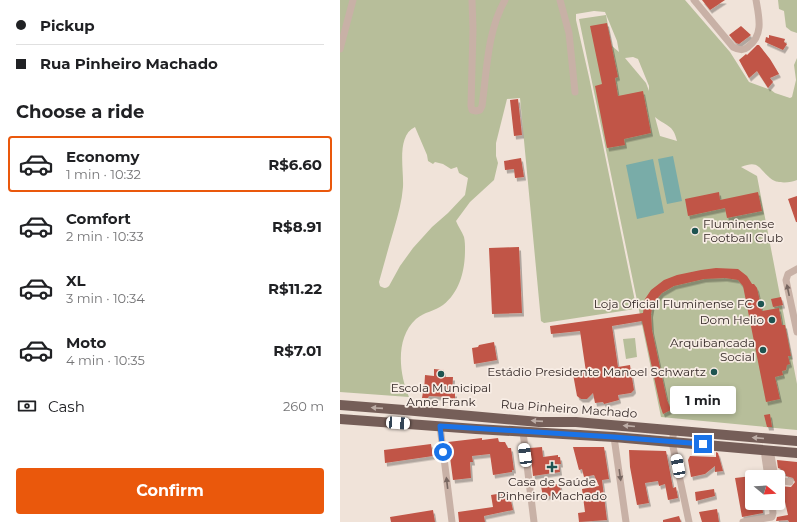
<!DOCTYPE html>
<meta charset="utf-8">
<style>
:root{--surface:#fff;--page:#f6f6f6;--text:#202124;--muted:#757577;--line:#e0e0e0;--accent:#ea580c}
body{margin:0;font-family:Montserrat,sans-serif;background:var(--page);color:var(--text);height:100vh;display:flex;flex-direction:column;font-size:15px;white-space:nowrap}
*{box-sizing:border-box;margin:0}
p{font-size:13px;color:var(--muted)}
.icon{flex:none;width:22px;height:22px;fill:none;stroke:currentColor;stroke-width:2;stroke-linecap:round;stroke-linejoin:round}
.map{position:relative;flex:1;overflow:hidden}
.panel{display:flex;flex-direction:column;background:var(--surface);width:340px}
.panel>*{flex:none}
.banner{display:grid;align-content:center;height:88px;padding:0 16px;background:var(--surface)}
.needle{width:26px;rotate:108deg}
.tools{position:absolute;left:405px;top:470px;display:grid;gap:8px}
.tools a{display:grid;place-items:center;width:40px;height:40px;border-radius:4px;background:var(--surface);box-shadow:0 2px 6px #0003;font-size:20px}
.end{position:absolute;width:18px;height:18px;margin:-9px;border:5px solid #1a73e8;background:#fff;box-shadow:0 0 0 2px #fff}
.from{border-radius:50%}
.bubble{position:absolute;height:28px;border-radius:4px;background:var(--surface);box-shadow:0 2px 6px #0003;font-size:13px;font-weight:700;line-height:28px;text-align:center}
.car{position:absolute;width:12px;height:24px;margin:-12px -6px;border-radius:5px;box-shadow:0 0 3px 1px #0007;background:linear-gradient(#fff 24%,#345 0 40%,#fff 0 76%,#345 0 86%,#fff 0)}
.banner b{display:flex;align-items:center;gap:14px;height:38px;font-size:15px}
.banner b+b{border-top:1px solid var(--line)}
.banner i{width:10px;height:10px;background:var(--text)}
ul{padding:0;list-style:none}
li{display:flex;align-items:center;gap:12px;height:56px;margin:0 8px 6px;padding:0 8px;border:2px solid transparent;border-radius:4px}
li div{flex:1}
li b{display:block;font-size:15px}
li em{font-style:normal;font-weight:700}
li.active{border-color:var(--accent)}
li>.icon{width:36px;height:36px;stroke-width:1.5}
h2{padding:0 16px;font-size:18px;line-height:48px}
.pay{display:flex;align-items:center;gap:10px;height:44px;padding:0 16px;font-size:15px}
.pay p{margin-inline-start:auto}
.cta{display:flex;gap:8px;margin-top:auto;padding:8px 16px}
.cta a{flex:1;height:46px;border-radius:4px;background:var(--accent);color:#fff;font-size:16px;font-weight:700;line-height:46px;text-align:center}
main{display:flex;flex:1;min-height:0}
.map>svg:first-child{display:block}
.green{fill:#b7be9a;fill-rule:evenodd}
.water{fill:#79aca8}
.building{fill:#c15546;filter:url(#shadow)}
.lines{fill:none;stroke-linecap:round;stroke-linejoin:round}
.minor{stroke:#c8b1a6;stroke-width:7}
.primary{stroke:#755e58;stroke-width:10}
.oneway{fill:#776660}
.oneway2{fill:#bdada6}
.route{stroke:#1a73e8;stroke-width:5}
.poi-dot{fill:#1e5451;stroke:#f8ede5;stroke-width:1.5}
.labels{text-anchor:middle;stroke-width:3.5;stroke-linejoin:round;paint-order:stroke}
.poi-label{font-size:12px;fill:#342927;stroke:#f8ede5;text-anchor:end}
.street-label{font-size:12px;fill:#342927;stroke:#f8ede5}
</style>
<main>
<section class="panel">
<div class="banner">
<b><i class="from"></i>Pickup</b>
<b><i></i>Rua Pinheiro Machado</b>
</div>
<h2>Choose a ride</h2>
<ul>
<li class="active"><svg class="icon" aria-label="car" viewBox="0 0 24 24"><path d="M5 17H2v-5l4-1 3-4h7l3 4 3 1v5h-3M9 17h6M6 11h13"/><circle cx="7" cy="17" r="2"/><circle cx="17" cy="17" r="2"/></svg><div><b>Economy</b><p>1 min · 10:32</p></div><em>R$6.60</em></li>
<li><svg class="icon" aria-label="car" viewBox="0 0 24 24"><path d="M5 17H2v-5l4-1 3-4h7l3 4 3 1v5h-3M9 17h6M6 11h13"/><circle cx="7" cy="17" r="2"/><circle cx="17" cy="17" r="2"/></svg><div><b>Comfort</b><p>2 min · 10:33</p></div><em>R$8.91</em></li>
<li><svg class="icon" aria-label="car" viewBox="0 0 24 24"><path d="M5 17H2v-5l4-1 3-4h7l3 4 3 1v5h-3M9 17h6M6 11h13"/><circle cx="7" cy="17" r="2"/><circle cx="17" cy="17" r="2"/></svg><div><b>XL</b><p>3 min · 10:34</p></div><em>R$11.22</em></li>
<li><svg class="icon" aria-label="car" viewBox="0 0 24 24"><path d="M5 17H2v-5l4-1 3-4h7l3 4 3 1v5h-3M9 17h6M6 11h13"/><circle cx="7" cy="17" r="2"/><circle cx="17" cy="17" r="2"/></svg><div><b>Moto</b><p>4 min · 10:35</p></div><em>R$7.01</em></li>
</ul>
<div class="pay"><svg class="icon" aria-label="cash" viewBox="0 0 24 24"><path d="M3 7h18v10H3z"/><circle cx="12" cy="12" r="2"/></svg>Cash<p>260 m</p></div>
<div class="cta"><a>Confirm</a></div>
</section>
<div class="map">
<svg width="457" height="522" viewBox="0 0 457 522">
<defs>
<filter id="shadow"><feDropShadow dx="2" dy="3.5" stdDeviation="0" flood-color="#0004"/></filter>
</defs>
<rect width="100%" height="100%" fill="#f0e3d9"/>
<path class="green" d="M0,0H345L390,52L409,82L431,90L435,93L450,98L452,97L456,80L454,65L457,58V180C450,183 436,184 430,178C418,168 419,160 401,167L417,176L457,384V430L321,417L239,19L266,15L272,46L279,52L277,41L265,12L254,11L236,14V20L249,77L296,306L295,309L204,323L201,321L180,98L167,99L156,143V156L158,163L154,180L130,202L116,221C118,226 122,232 124,237C125,241 125,246 125,250C125,270 120,292 103,305C95,311 84,312 76,319C55,338 59,374 69,397L0,392ZM293,57L298,59L309,86V91L306,83L285,58ZM315,117C327,127 333,124 337,141L320,136ZM75,127L87,155L88,161L93,164L95,162L103,164L111,169L117,167L119,173L128,178L125,195L108,213L92,227L73,248L60,266L49,286C46,289 43,288 40,286L39,282C44,264 49,246 54,229C58,215 62,201 63,187C64,169 56,136 75,127Z
M438,0H457V33L451,31L446,27L444,11L439,9Z
M295,338L297,357L286,359L283,339Z"/>
<path class="water" d="M333,156L342,201L327,204L318,159Z
M313,159L324,213L297,219L286,165Z"/>
<path class="building" d="M362,0H385L370,10Z
M267,23L278,77L275,78L278,96L303,91L311,133L284,139L285,145L267,148L255,86L262,84L250,26Z
M401,26L411,35L399,44L396,43L389,35Z
M429,35L445,39L444,42L447,44L443,50L425,42L426,37L429,38Z
M417,45H419L430,59L439,74L430,78L433,82L428,88L417,71L409,78L399,60L406,54L407,55Z
M178,99L182,135L174,136L170,100Z
M181,158L184,177L175,178L174,169L165,170L164,161Z
M379,192L380,200L418,192L422,211L387,218L385,208L348,216L345,199Z
M457,196V222H456L448,199Z
M179,247L182,313L152,314L149,248Z
M376,268L398,269L407,276L412,284H414L417,288L422,311L439,308L442,325H445L451,356H448L450,364L447,365L446,370L442,371L443,375L435,377L440,399L426,402L403,286L398,280L385,278L364,279L334,286L322,293L313,303L311,314L312,330L327,400L331,410L323,414L320,405L302,321L272,326L278,367L290,365L294,390L291,393L278,395L279,400L264,404L263,402L255,403L253,393L247,399H241L237,396L233,374L246,372L240,331L211,334L210,326L303,313L305,299L311,290L324,280L337,275L361,270Z
M441,297L443,305L433,307L431,299Z
M154,342L157,360L134,364L132,348L138,347L139,345Z
M94,369L104,370V377H113L112,393H115V399H109V397L89,396L88,398H82L83,392H84L85,375L94,376Z
M430,414L432,427H427L424,415Z
M142,438V440L158,438L159,442H165L168,448H171L174,470H172V472L153,475L150,454L132,456L133,462H130L131,478L113,480L108,442Z
M91,444L93,456L45,463L44,450Z
M202,447L203,457L218,455V457H220L221,464H219L220,472L193,476L190,448Z
M233,447H264L269,479L262,480L267,520L239,522L238,513L245,512L242,489L259,486L254,475L244,477L242,469L239,470Z
M289,450L326,451L333,488L336,487L338,498L328,500L325,484L319,486L318,481L305,483L309,503L297,505L290,467Z
M376,452L378,453L383,471L375,472V466L365,474L351,477L348,460L350,456L376,457Z
M437,460L457,462V522H449L448,520L436,521L437,517L448,515L443,493L441,494L439,486L451,487L455,482L453,478L446,476V474L442,472L441,469L438,468Z
M412,476V503H422L423,513L402,517L395,478Z
M220,484L221,494L203,497L201,486Z
M374,489L375,496L356,501L355,492Z
M169,492L173,510L144,516L145,522H119L118,512L153,507L151,495Z
M377,509L379,522H362L359,512Z
M93,510L95,522H51L50,517Z
M339,516L341,522H323V520Z"/>
<g class="lines">
<path class="minor" d="M132,0L133,29L131,106L132,110L136,111L140,110L142,106C147,70 147,32 165,0
M220,0L229,33L235,92
M354,0L393,47C399,50 403,51 408,47C424,35 419,17 416,0
M0,49L13,0
M457,269L448,274L446,280L457,332
M100,426L112,522
M334,431L332,442L349,522
M183,432L194,522
M274,437L286,522
M424,450L428,477
M430,450L435,477
M438,480L450,482
M403,522L432,517L433,513L432,503"/>
<path class="primary" d="M0,405L64,410L199,422H236L457,441
M0,419L136,429L274,437L457,453"/>
</g>
<defs><path id="oneway-solid" d="M-6-.8H1V-3.2L6.5 0L1 3.2V.8H-6Z"/></defs>
<g class="oneway">
<use href="#oneway-solid" transform="translate(448 290) rotate(-102)"/>
<use href="#oneway-solid" transform="translate(280 475) rotate(82)"/>
<use href="#oneway-solid" transform="translate(107 483) rotate(-97)"/>
</g>
<g class="oneway2">
<use href="#oneway-solid" transform="translate(37 408) rotate(-176)"/>
<use href="#oneway-solid" transform="translate(197 421) rotate(-176)"/>
<use href="#oneway-solid" transform="translate(289 426) rotate(-175)"/>
<use href="#oneway-solid" transform="translate(418 438) rotate(-175)"/>
</g>
<g class="lines">
<path class="route" d="M103,452L100,426L274,437L363,444"/>
</g>
<g class="poi-dot">
<circle cx="355" cy="231" r="4"/>
<circle cx="421" cy="304" r="4"/>
<circle cx="432" cy="320" r="4"/>
<circle cx="423" cy="350" r="4"/>
<circle cx="374" cy="372" r="4"/>
<circle cx="101" cy="374" r="4"/>
<path d="M210 461h4v4h4v4h-4v4h-4v-4h-4v-4h4z"/>
</g>
<g class="labels">
<g class="poi-label">
<text x="363" y="228" text-anchor="start">Fluminense<tspan x="363" dy="14">Football Club</tspan></text>
<text x="413" y="308">Loja Oficial Fluminense FC</text>
<text x="424" y="324">Dom Helio</text>
<text x="415" y="347">Arquibancada<tspan x="415" dy="14">Social</tspan></text>
<text x="366" y="376">Estádio Presidente Manoel Schwartz</text>
<text x="101" y="392" text-anchor="middle">Escola Municipal<tspan x="101" dy="14">Anne Frank</tspan></text>
<text x="212" y="486" text-anchor="middle">Casa de Saúde<tspan x="212" dy="14">Pinheiro Machado</tspan></text>
</g>
<g class="street-label">
<text transform="translate(229 409) rotate(4)" y="4">Rua Pinheiro Machado</text>
</g>
</g>
</svg>
<div class="tools">
<a><svg class="needle" viewBox="-14 -14 28 28"><path d="M0-13l5 13h-10z" fill="#e53935"/><path d="M0 13l5-13h-10z" fill="#757577"/></svg></a>
</div>
<i class="end from" style="left:103px;top:452px"></i>
<i class="end" style="left:363px;top:444px"></i>
<div class="bubble" style="left:330px;top:386px;width:66px">1 min</div>
<i class="car" style="left:58px;top:423px;rotate:94deg"></i>
<i class="car" style="left:185px;top:455px;rotate:352deg"></i>
<i class="car" style="left:338px;top:466px;rotate:349deg"></i>
</div>
</main>
